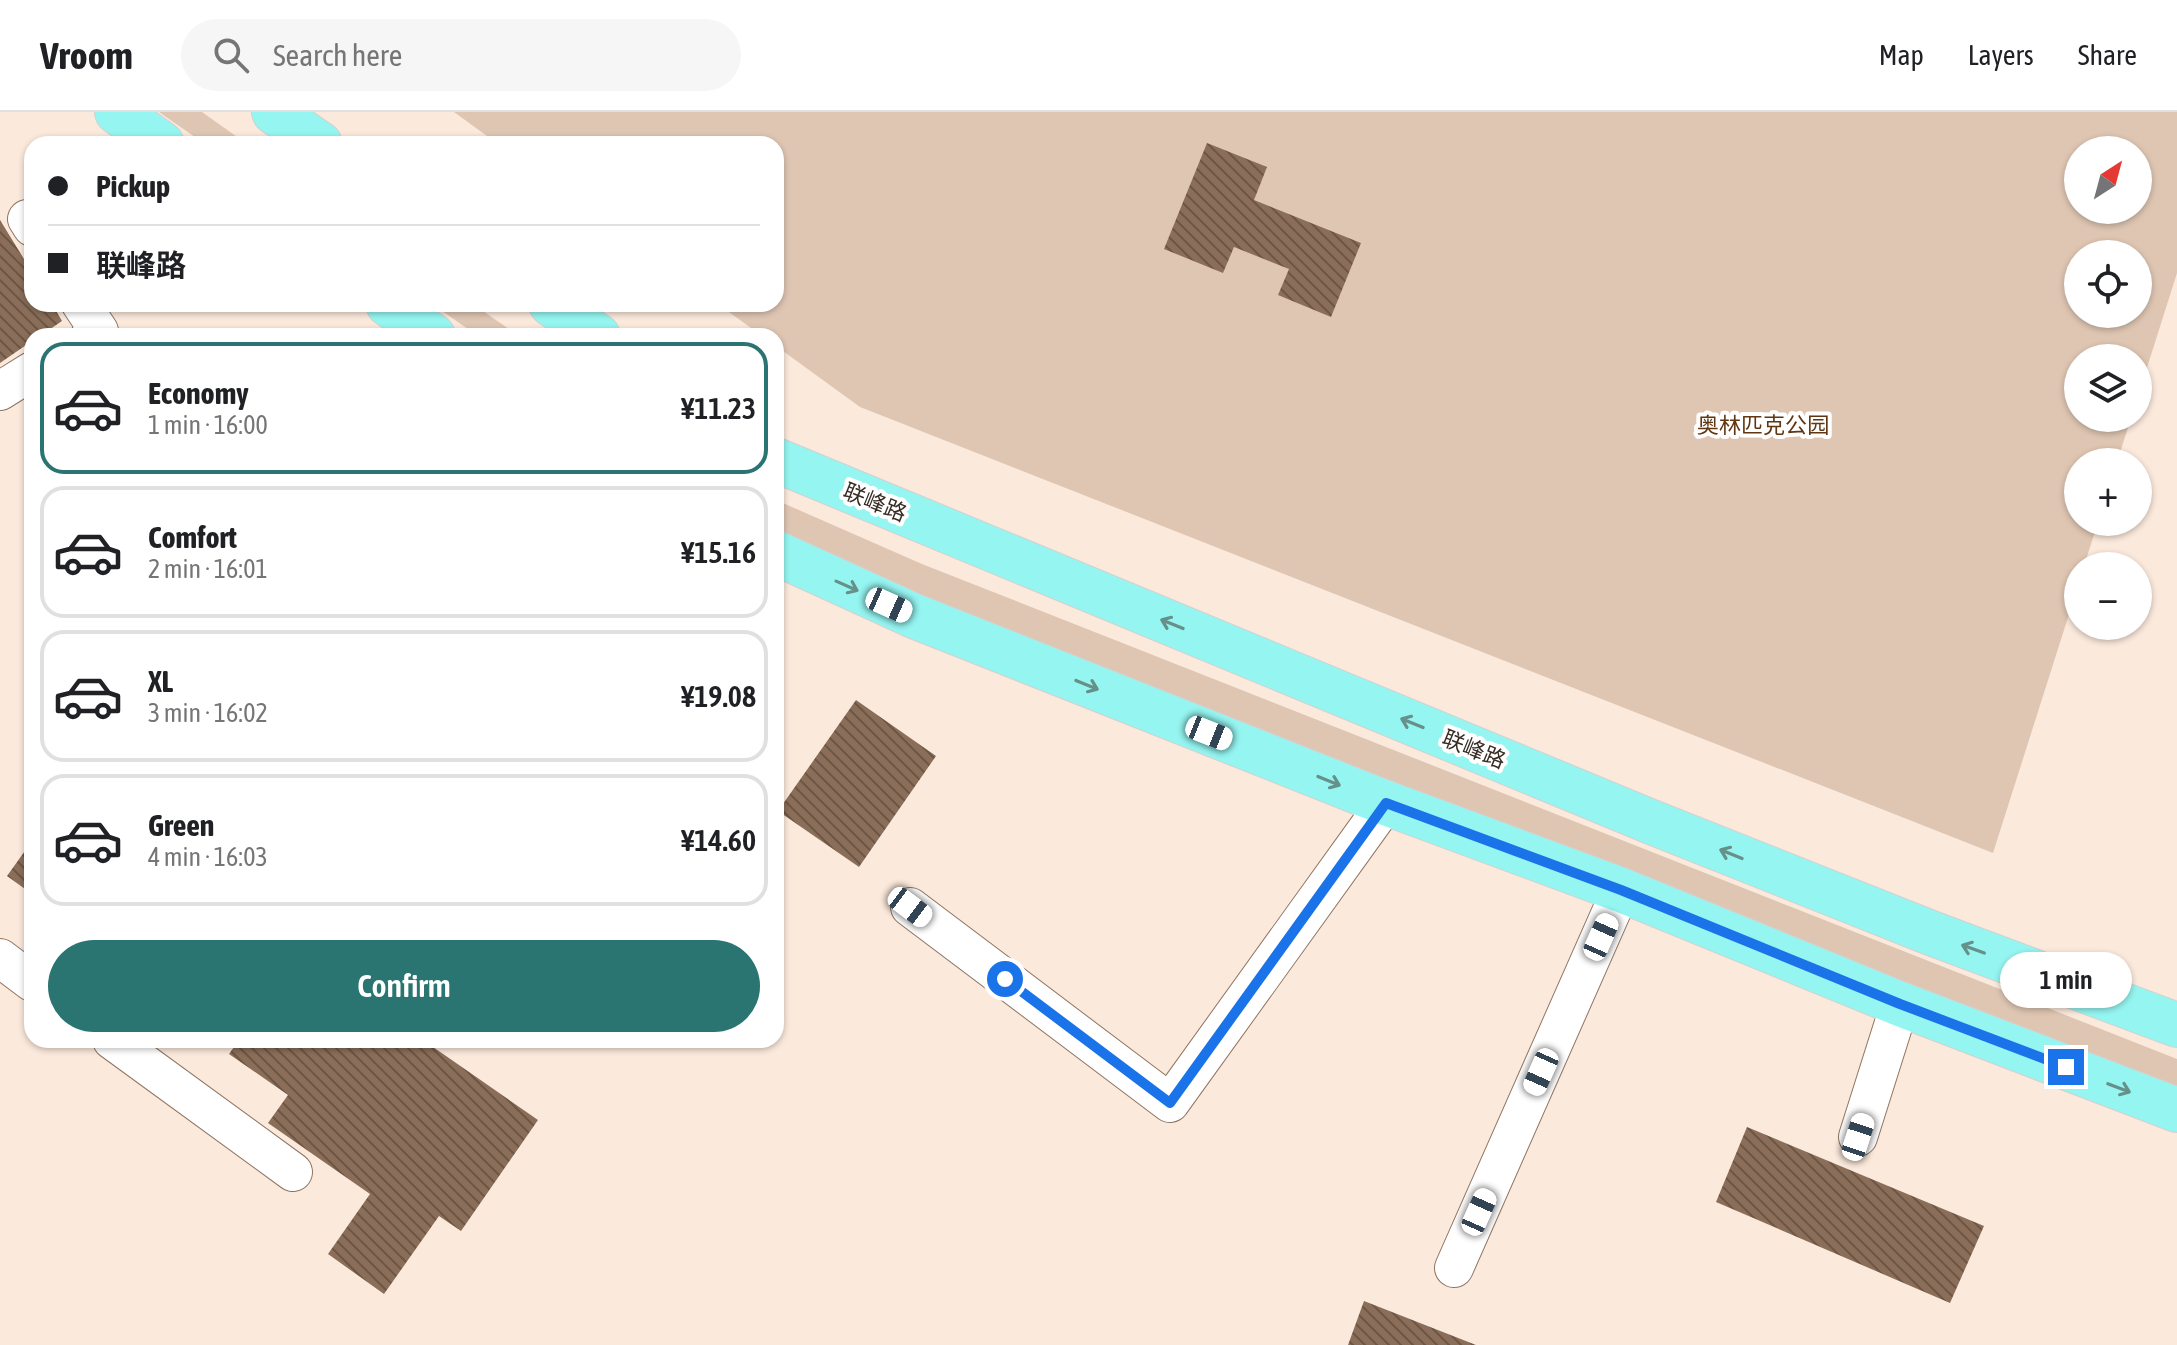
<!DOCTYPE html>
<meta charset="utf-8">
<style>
:root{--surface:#fff;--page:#f6f6f6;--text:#202124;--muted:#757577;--line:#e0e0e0;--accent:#2a7471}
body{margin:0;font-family:"Asap Condensed","Noto Sans SC",sans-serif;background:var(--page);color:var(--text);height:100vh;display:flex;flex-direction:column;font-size:30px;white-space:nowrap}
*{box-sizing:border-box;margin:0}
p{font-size:26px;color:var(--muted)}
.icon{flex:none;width:44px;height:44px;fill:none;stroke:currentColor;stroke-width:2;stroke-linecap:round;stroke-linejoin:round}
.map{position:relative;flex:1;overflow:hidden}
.side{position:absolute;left:24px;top:216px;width:760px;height:720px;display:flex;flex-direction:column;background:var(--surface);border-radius:24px;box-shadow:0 2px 6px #0004}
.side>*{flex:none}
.hud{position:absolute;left:24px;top:24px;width:760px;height:176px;border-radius:24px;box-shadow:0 2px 6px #0004;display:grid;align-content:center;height:176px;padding:0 24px;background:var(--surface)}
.needle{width:52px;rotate:36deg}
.tools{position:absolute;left:2064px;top:24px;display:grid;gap:16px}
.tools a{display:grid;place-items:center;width:88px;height:88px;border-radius:50%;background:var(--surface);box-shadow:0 2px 6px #0004;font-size:40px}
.end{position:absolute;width:36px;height:36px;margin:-18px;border:10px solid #1a73e8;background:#fff;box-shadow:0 0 0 4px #fff}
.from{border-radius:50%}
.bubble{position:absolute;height:56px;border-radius:28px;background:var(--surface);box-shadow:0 2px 6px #0004;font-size:26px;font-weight:600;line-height:56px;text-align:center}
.car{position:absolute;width:24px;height:48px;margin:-24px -12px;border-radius:10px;box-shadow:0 0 6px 2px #0007;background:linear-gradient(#fff 24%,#345 0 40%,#fff 0 76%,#345 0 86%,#fff 0)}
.hud b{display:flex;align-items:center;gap:28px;height:76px;font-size:30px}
.hud b+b{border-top:2px solid var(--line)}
.hud i{width:20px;height:20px;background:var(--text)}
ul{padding:14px 0 0;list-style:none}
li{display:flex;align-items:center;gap:24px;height:132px;margin:0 16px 12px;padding:0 8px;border:4px solid var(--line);border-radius:24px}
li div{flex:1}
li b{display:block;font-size:30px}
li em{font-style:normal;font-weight:600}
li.selected{border-color:var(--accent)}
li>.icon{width:72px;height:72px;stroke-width:1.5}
.button{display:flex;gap:16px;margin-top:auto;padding:16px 24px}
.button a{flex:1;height:92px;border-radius:48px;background:var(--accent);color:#fff;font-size:32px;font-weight:600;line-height:92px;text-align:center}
header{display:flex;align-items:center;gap:48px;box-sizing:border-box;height:112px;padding:0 40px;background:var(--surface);border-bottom:2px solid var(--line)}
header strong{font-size:38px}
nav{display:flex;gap:44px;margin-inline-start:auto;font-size:28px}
.search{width:560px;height:72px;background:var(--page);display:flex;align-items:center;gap:20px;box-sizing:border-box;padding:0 28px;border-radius:44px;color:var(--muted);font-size:30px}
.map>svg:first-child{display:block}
.green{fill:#dfc6b3;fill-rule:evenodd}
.building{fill:url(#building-back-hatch)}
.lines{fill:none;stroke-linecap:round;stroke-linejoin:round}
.minor-casing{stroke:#8f7562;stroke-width:40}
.major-casing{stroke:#d3d1cf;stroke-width:46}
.minor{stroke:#fff;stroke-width:38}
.major{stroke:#95f5f1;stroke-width:44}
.oneway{stroke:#66908a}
.route{stroke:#1a73e8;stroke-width:10}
.labels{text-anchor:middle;stroke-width:8;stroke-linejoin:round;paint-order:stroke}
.park-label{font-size:22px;fill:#613711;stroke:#fff}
.street-label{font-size:22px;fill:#382c24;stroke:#fff}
</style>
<header>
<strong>Vroom</strong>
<div class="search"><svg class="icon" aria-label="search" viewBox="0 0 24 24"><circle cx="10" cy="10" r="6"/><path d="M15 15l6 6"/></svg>Search here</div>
<nav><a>Map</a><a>Layers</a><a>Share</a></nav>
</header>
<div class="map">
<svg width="2177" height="1233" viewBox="0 0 2177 1233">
<defs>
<pattern id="building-back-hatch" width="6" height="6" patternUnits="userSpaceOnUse" patternTransform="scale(2)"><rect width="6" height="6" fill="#8a6e59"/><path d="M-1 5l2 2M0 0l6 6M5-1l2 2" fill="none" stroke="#6c5646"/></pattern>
</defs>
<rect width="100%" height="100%" fill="#fbe9dc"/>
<path class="green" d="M159,0H202L247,32H205Z
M454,0H2177V161L2138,284V246H2078V306H2131L2117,350H2078V410H2098L2084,454H2078V474L1993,741L860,295L776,234V224H762L718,192H776V32H498ZM2078,38H2138V98H2078ZM2078,142H2138V202H2078Z
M432,192H473L519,224H478Z
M776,388L922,452L2177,947V977L909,480L776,418Z"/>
<path class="building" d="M1207,31L1267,55L1254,88L1361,131L1331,205L1278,183L1289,157L1234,135L1223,161L1164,137Z
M0,108L32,160V192H52L62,209L40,224H32V229L0,251Z
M856,588L936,644L859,755L778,699Z
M32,729V782L7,764Z
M239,928H423L538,1008L461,1119L439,1104L384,1182L328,1142L370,1082L268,1011L288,983L229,942Z
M1747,1015L1984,1114L1950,1191L1716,1090Z
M1364,1189L1476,1233H1348Z"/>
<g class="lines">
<g class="minor-casing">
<path id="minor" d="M27,107L32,115
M81,192L99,219L90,224
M0,279L32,259
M910,795L1170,991L1386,691
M0,846L32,870
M112,928L293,1060
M1858,1025L1900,892
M1454,1156L1621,778"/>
</g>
<g class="major-casing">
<path id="major" d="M117,0L162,32
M274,0L320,32
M388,192L433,224
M551,192L598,224
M776,348L1649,709L1931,821L2177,913
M776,441L914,504L1386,691L1621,778L1900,892L2177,998"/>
</g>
<use href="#minor" class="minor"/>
<use href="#major" class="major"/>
</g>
<defs><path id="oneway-shaft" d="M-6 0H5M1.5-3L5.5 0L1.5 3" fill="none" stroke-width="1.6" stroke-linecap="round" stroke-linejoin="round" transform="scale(2)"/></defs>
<g class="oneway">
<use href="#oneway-shaft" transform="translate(847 474) rotate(24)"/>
<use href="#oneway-shaft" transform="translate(1172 512) rotate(-158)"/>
<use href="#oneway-shaft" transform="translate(1087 573) rotate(22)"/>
<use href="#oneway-shaft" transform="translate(1412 611) rotate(-158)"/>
<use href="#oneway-shaft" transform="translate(1329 669) rotate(22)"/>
<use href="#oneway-shaft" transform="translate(1731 742) rotate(-158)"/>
<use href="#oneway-shaft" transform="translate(1973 837) rotate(-160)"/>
<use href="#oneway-shaft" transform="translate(2119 976) rotate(21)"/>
</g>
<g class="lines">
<path class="route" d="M1005,867L1170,991L1386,691L1621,778L1900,892L2066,955"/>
</g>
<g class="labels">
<g class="park-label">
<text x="1763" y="321">奥林匹克公园</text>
</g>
<g class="street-label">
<text transform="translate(875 390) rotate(22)" y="8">联峰路</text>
<text transform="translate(1474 637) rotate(22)" y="8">联峰路</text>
</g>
</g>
</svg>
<div class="tools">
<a><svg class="needle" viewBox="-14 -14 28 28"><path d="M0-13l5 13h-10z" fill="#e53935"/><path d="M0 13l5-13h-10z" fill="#757577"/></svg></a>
<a><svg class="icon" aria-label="locate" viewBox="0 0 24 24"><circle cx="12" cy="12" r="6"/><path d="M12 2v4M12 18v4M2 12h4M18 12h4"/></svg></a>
<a><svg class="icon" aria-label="layers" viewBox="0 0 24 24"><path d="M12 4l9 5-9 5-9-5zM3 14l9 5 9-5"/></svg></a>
<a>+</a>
<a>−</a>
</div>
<i class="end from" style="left:1005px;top:867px"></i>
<i class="end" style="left:2066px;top:955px"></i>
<div class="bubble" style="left:2000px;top:840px;width:132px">1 min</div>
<i class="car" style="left:889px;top:493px;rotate:114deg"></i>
<i class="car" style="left:1209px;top:621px;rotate:112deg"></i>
<i class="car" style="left:910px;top:795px;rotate:127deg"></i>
<i class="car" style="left:1601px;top:825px;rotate:24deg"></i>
<i class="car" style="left:1541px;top:960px;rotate:204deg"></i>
<i class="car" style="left:1858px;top:1025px;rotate:18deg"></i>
<i class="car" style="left:1479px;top:1100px;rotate:24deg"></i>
<div class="hud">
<b><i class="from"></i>Pickup</b>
<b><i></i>联峰路</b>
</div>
<section class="side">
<ul>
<li class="selected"><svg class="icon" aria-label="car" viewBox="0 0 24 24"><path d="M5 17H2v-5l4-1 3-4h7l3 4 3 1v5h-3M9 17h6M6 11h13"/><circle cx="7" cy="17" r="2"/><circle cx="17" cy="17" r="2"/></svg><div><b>Economy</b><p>1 min · 16:00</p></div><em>¥11.23</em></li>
<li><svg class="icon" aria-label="car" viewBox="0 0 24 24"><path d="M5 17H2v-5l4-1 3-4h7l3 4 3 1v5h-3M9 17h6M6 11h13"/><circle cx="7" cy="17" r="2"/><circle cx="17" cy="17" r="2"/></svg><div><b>Comfort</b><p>2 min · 16:01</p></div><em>¥15.16</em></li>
<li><svg class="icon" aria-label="car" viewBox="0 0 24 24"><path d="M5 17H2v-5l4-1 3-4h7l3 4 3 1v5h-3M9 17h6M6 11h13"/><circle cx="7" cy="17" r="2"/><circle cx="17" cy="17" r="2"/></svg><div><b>XL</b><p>3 min · 16:02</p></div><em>¥19.08</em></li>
<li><svg class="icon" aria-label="car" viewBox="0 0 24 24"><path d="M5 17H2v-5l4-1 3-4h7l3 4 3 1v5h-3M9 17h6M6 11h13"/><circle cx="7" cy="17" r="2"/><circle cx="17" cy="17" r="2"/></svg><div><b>Green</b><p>4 min · 16:03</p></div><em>¥14.60</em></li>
</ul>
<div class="button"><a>Confirm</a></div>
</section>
</div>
